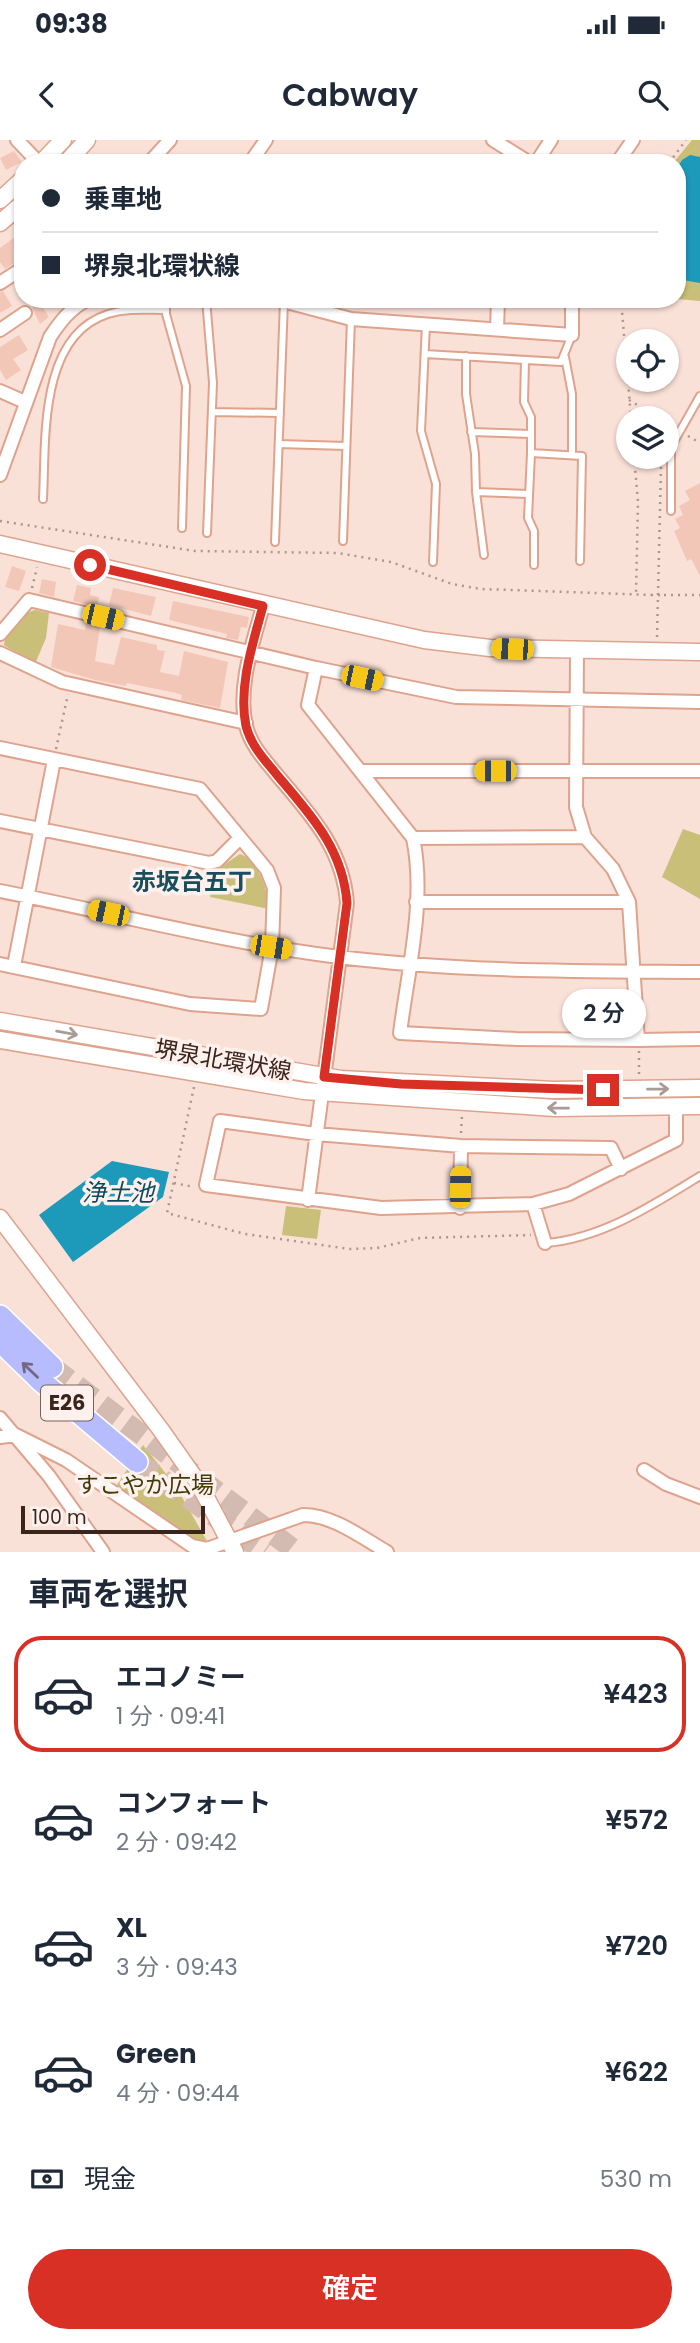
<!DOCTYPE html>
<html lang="ja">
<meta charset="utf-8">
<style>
:root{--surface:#fff;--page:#f2f2f3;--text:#1f2937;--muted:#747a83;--line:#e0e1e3;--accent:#d93025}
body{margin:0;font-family:Poppins,"Noto Sans JP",sans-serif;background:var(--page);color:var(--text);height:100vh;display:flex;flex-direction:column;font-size:26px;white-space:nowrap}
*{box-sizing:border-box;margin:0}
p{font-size:23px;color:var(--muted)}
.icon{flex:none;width:38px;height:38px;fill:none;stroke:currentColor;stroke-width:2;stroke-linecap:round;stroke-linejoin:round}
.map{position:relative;height:1412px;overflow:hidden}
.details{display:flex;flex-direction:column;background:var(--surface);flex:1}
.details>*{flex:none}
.top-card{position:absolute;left:14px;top:14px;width:672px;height:154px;border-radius:28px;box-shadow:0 2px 5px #0004;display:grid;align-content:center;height:154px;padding:0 28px;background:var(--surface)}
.buttons{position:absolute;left:616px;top:189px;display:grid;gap:14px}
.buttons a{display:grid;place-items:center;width:63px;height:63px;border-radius:50%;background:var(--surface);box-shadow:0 2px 5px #0004;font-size:35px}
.scale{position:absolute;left:21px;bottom:18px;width:184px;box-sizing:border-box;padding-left:7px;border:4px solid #3b241b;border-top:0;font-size:19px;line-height:24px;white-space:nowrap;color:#3b241b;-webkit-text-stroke:5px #fef1ed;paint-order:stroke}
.end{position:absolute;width:32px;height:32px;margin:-16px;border:9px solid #d93025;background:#fff;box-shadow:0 0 0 4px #fff}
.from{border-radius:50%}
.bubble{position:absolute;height:49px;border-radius:24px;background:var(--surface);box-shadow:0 2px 5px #0004;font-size:23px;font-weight:600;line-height:49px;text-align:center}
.car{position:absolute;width:21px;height:42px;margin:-21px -10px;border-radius:9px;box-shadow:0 0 5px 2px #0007;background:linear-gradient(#f5c518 24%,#345 0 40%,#f5c518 0 76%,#345 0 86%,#f5c518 0)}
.top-card b{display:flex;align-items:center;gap:24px;height:66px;font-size:26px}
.top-card b+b{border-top:2px solid var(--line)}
.top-card i{width:18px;height:18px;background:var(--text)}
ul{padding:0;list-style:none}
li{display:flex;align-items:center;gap:21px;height:116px;margin:0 14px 10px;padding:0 14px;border:4px solid transparent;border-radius:28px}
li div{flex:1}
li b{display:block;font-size:26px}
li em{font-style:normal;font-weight:600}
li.selected{border-color:var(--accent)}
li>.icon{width:63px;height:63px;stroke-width:1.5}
h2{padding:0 28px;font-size:32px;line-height:84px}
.pay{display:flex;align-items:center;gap:18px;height:77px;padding:0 28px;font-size:26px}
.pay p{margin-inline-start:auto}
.cta{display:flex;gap:14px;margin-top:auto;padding:14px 28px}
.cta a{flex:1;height:80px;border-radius:42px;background:var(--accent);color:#fff;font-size:28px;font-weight:600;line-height:80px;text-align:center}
.status{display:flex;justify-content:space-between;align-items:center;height:49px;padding:0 35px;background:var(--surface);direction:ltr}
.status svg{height:19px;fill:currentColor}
header{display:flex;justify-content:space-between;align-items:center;height:91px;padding:0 28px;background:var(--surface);font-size:32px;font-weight:600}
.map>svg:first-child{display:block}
.green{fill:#c9bf79}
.water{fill:#1d99b9}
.building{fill:#f3c7b7}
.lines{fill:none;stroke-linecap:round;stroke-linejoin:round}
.highway-tunnel{stroke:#d4bbb2;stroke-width:21;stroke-dasharray:21 10;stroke-linecap:butt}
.lane-casing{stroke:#dea38d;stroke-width:10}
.street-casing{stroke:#dea38d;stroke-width:16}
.secondary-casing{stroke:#dea38d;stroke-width:19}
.highway-casing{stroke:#fff;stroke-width:24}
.path{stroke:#ae958c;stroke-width:2.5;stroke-dasharray:2 5;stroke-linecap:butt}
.lane{stroke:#fff;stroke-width:6}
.street{stroke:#fff;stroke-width:12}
.secondary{stroke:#fff;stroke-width:16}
.highway{stroke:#b7bcfe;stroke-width:21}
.path-bridge{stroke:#ae958c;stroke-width:2.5;stroke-dasharray:2 5;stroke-linecap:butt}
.oneway{stroke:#a79c98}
.oneway2{stroke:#736881}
.route{stroke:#d93025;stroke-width:9}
.labels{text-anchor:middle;stroke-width:7;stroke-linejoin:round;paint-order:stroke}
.shield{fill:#fef1ed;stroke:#76625a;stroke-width:2}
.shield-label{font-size:21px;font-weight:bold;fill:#3b241b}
.street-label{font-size:23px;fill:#3b241b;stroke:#fef1ed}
.park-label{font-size:23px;fill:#423b08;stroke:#fef1ed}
.neighbourhood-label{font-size:24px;font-weight:bold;fill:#194e5d;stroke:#fef1ed}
.water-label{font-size:24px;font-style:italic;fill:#084b5d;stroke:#fef1ed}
</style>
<div class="status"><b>09:38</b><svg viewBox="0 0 49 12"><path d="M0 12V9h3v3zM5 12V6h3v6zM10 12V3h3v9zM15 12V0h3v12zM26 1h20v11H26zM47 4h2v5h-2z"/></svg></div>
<header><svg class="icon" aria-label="back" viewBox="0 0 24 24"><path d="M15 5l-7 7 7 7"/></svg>Cabway<svg class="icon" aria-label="search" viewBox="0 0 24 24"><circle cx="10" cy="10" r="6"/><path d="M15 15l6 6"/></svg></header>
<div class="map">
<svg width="700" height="1412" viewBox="0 0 700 1412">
<rect width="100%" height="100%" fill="#fae1d8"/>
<path class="green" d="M692,0H700V161L677,159V23H673Z
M35,470L49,473L46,498L35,524L4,505C5,493 23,473 35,470Z
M683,689L700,695V759L662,737Z
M240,714C259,721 268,751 269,769L210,757L216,730Z
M286,1066L321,1070L317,1099L282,1095Z
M143,1305L175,1345L211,1408L207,1409L113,1351Z"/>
<path class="water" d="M690,15L700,17V143L677,139V28L682,20Z
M112,1021L169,1032L163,1057L73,1122L39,1075Z"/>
<path class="building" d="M14,11L22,22L6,30L0,18Z
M23,91V117L5,129L0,122V108Z
M3,151L12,166L0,173V152Z
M40,163L49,177L40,184L32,168Z
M19,195L28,210L13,219L21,230L6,240L0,230V207Z
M700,343V436L691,419L687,421L674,391L680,388L675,379L683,375L679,366L690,360L685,351Z
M12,426L26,431L19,451L5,447Z
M42,439L56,442L54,457L39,453Z
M77,445L91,448L90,455L99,457L97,467L73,461Z
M113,448L156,457L151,476L109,465Z
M173,461L249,477L247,488L241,487L238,500L226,498L227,494L169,480Z
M58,484L85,490L86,484L100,487L95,521L114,525L121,497L157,505V510L165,511L160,532L179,536L184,511L228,522L220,568L181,560L182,555L176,553L127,543L126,546L95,540L51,527Z"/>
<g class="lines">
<path class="highway-tunnel" d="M52,1227L297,1412
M137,1322L265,1412"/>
<g class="lane-casing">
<path id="lane" d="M166,159V174L186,246L182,388
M206,159L213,243L207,393
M426,184L421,291L436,344L433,422
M425,214L561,222L572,195
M466,216V254L475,314L476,352L484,415
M565,217L572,254V315
M525,220L524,262L531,277V313
M212,272L280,273
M471,292L531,294
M279,304L346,306
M476,352L529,354
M43,359C46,302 38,196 108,174C127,168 146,170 166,170
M671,371V307L700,256
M343,401L351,179
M275,402L284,161
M534,425V391L528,378L531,313L582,316L580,421
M545,1103C601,1099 653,1065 700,1036"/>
</g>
<g class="street-casing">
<path id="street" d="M17,0L39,23
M493,0L530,23
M149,23L170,0
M250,23L266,0
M536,23L551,0
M617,23L633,0
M0,143L23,128
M275,159L351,179L572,195V159
M497,189L498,159
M0,190L25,173
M0,251L25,262
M0,335L50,197C60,182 71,167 89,159
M263,466C253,503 237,547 246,586C251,606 265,620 277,635C311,675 343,709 347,763L308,1060
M0,494L29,460L316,528L456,557L700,562
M0,513L62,542L246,583
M316,528L308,565L413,698C426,760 408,830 400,893L516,899L638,900L629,762L613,729L585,697L576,667L577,512
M0,608L200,649L267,730L274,748L272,807L261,869L190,864L0,824
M361,631H700
M0,681L209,723L217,721L240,698
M413,698L585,697
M0,751C113,773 225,803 339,817C459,832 579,831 700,832
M416,762H629
M14,826L54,620
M638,900L700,899
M621,1029L611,1008L461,1006L316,994L220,981L206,1045L381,1068L533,1064L569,1054L676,1000V966
M533,1064L545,1103
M460,1068L461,1006
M0,1278L49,1336L103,1412
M0,1297L16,1295L66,1320L192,1406L207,1409L303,1375C333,1375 361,1397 387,1412
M644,1330L666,1344L700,1357"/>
</g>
<g class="secondary-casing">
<path id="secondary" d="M41,23L63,0
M66,23L87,0
M0,60L23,39
M0,83L23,63
M0,404L424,500L490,508L700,512
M0,881L341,939L554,950L700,948
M0,900L304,951L555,968L700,966
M0,1078L161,1290L199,1344L235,1412"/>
</g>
<g class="highway-casing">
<path id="highway" d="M0,1176L52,1227
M0,1201L41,1241L137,1322"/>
</g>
<path class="path" d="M669,23L686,0
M621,159L631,278
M629,260L659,278
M667,283L673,287
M688,296L700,303
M634,317L638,362L636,454
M0,381L195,411L338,413L391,422L452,444L481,449L651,455
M32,448L37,427
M664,455H700
M657,497L661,326
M56,609L68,554
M639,911V936
M194,947L167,1073L245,1094L350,1109L377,1108L420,1098L531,1095
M461,993L462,975
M174,1043L194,1047"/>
<use href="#lane" class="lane"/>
<use href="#street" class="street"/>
<use href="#secondary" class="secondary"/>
<use href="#highway" class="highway"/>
<path class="path-bridge" d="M651,455H664"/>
</g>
<defs><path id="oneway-shaft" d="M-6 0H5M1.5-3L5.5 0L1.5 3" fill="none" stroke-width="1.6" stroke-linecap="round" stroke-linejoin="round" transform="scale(1.75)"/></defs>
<g class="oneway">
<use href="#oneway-shaft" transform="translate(67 893) rotate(10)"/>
<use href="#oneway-shaft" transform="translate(658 949) rotate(-1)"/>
<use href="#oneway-shaft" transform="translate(558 968) rotate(-179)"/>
</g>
<use class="oneway2" href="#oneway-shaft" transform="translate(30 1230) rotate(-136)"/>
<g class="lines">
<path class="route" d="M90,425L263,466C253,503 238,547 246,586C251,606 265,620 277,635C311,675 343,709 347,763L324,937L401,944L603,950"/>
</g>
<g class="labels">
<rect class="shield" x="41" y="1245.5" width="52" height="35" rx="5"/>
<g class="shield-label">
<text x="67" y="1270">E26</text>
</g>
<g class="street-label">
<text transform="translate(223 920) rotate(10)" y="8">堺泉北環状線</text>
</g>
<g class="park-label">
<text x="145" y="1353">すこやか広場</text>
</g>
<g class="neighbourhood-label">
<text x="192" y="750">赤坂台五丁</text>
</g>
<g class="water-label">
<text x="118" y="1061">浄土池</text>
</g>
</g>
</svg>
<div class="buttons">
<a><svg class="icon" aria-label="locate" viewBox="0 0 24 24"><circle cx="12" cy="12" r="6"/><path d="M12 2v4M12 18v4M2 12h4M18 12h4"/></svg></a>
<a><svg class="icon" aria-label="layers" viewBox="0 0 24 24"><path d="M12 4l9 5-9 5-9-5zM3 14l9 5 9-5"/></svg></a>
</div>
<div class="scale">100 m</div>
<i class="end from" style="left:90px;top:425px"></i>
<i class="end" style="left:603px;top:950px"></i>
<div class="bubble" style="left:562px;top:849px;width:84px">2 分</div>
<i class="car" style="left:103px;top:477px;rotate:103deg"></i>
<i class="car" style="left:512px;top:509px;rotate:272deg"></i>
<i class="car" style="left:362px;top:538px;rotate:102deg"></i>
<i class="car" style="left:495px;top:631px;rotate:270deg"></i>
<i class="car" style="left:108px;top:773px;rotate:282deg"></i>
<i class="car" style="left:271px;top:807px;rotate:99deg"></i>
<i class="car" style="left:460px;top:1047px;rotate:1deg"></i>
<div class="top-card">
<b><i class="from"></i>乗車地</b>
<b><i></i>堺泉北環状線</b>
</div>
</div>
<section class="details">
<h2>車両を選択</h2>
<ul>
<li class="selected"><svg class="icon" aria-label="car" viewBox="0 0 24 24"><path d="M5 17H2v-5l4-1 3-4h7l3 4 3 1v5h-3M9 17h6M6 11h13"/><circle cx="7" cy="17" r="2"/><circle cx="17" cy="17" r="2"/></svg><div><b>エコノミー</b><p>1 分 · 09:41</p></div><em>¥423</em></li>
<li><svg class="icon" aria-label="car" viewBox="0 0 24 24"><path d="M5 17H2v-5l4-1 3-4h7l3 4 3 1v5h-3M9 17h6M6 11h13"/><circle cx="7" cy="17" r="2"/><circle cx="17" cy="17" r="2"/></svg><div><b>コンフォート</b><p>2 分 · 09:42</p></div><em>¥572</em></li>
<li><svg class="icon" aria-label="car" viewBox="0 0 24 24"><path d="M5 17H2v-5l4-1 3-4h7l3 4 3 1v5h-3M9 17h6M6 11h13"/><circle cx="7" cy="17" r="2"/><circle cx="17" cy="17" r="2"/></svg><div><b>XL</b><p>3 分 · 09:43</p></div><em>¥720</em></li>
<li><svg class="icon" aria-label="car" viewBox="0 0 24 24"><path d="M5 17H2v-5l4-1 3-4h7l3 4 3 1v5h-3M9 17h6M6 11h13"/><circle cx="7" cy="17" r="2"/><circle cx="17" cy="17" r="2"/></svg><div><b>Green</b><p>4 分 · 09:44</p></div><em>¥622</em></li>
</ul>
<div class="pay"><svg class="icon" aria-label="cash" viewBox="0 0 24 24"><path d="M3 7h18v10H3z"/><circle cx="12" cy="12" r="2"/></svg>現金<p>530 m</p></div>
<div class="cta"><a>確定</a></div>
</section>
